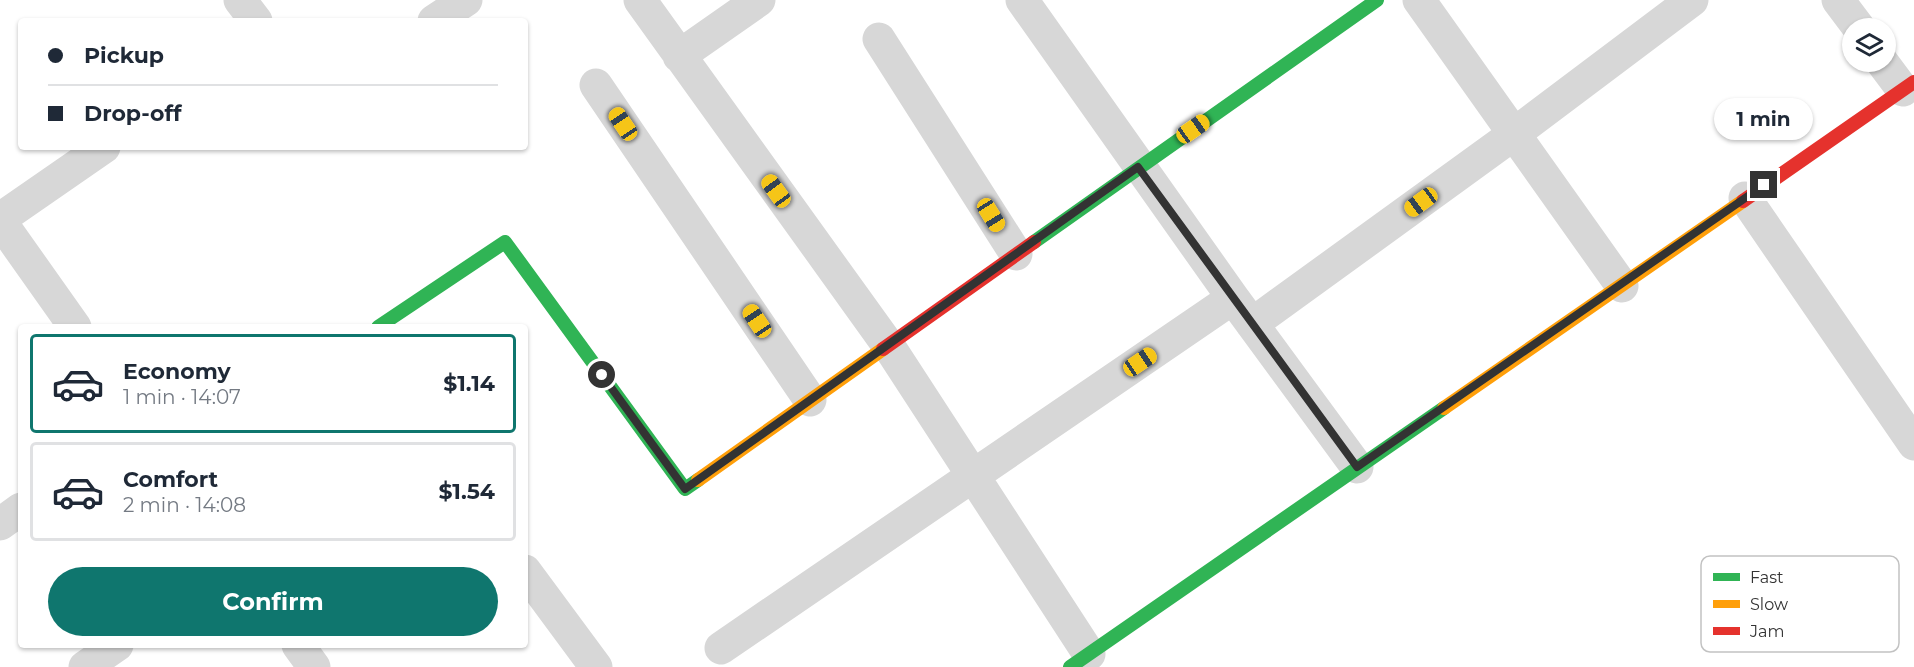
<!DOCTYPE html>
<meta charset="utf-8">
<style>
:root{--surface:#fff;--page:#f2f2f3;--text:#1f2937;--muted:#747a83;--line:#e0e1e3;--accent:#0f766e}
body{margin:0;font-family:Montserrat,sans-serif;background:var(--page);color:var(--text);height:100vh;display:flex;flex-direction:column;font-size:22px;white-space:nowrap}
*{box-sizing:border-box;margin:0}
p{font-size:20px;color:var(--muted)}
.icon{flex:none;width:33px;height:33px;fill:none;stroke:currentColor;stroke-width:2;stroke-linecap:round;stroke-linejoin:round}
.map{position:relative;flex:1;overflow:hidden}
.sheet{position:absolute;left:18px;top:324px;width:510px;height:324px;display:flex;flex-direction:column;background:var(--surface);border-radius:6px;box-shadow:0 2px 4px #0004}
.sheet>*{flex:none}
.guide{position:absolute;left:18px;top:18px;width:510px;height:132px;border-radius:6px;box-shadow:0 2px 4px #0004;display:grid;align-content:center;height:132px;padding:0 30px;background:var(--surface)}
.tools{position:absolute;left:1842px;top:18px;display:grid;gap:12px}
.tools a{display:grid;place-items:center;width:54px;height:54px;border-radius:50%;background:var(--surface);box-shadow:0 2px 4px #0004;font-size:30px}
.end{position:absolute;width:27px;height:27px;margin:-14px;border:8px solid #333;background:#fff;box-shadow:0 0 0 3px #fff}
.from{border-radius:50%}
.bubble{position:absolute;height:42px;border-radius:21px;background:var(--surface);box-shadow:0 2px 4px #0004;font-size:20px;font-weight:700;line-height:42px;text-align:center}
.car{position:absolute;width:18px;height:36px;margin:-18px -9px;border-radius:8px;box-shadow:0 0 4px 2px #0007;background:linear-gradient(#f5c518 24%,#345 0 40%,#f5c518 0 76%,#345 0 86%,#f5c518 0)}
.guide b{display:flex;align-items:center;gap:21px;height:57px;font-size:22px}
.guide b+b{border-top:2px solid var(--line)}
.guide i{width:15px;height:15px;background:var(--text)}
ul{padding:10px 0 0;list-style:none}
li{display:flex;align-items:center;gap:18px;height:99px;margin:0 12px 9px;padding:0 18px;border:3px solid var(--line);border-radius:6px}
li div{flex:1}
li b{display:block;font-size:22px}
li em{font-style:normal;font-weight:700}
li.selected{border-color:var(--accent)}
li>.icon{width:54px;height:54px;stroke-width:1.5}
.primary-button{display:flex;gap:12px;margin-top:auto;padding:12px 30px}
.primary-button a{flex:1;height:69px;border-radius:36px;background:var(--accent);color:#fff;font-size:24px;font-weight:700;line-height:69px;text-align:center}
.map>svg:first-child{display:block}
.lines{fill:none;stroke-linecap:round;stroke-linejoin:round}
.street{stroke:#d7d7d7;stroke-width:33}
.fast{stroke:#30b455;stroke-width:14}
.slow{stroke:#ff9f0a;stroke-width:14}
.jam{stroke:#e5322d;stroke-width:14}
.route{stroke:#333;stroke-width:8}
.key{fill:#fff;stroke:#c2c2c2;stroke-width:1.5}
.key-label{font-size:16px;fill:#333}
</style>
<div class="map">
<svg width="1914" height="667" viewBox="0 0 1914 667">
<rect width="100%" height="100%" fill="#fff"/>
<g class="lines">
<path class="street" d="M240,0L256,21
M640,0L888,345L1089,654
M1022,0L1233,298
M1419,0L1622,286
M1838,0L1859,28
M434,21L466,0
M879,39L1016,254
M679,56L759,0
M1882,62L1903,90
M596,85L810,400
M1745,198L1914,444
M0,219L104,147
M0,221L75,327
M1252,324L1514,134L1692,0
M0,524L21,509
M525,571L596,667
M298,645L314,667
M721,648L1233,298L1357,467
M85,667L117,645"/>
<path class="fast" d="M1034,242L1377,0
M378,327L505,242L685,489L698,480
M1070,667L1444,408"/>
<path class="slow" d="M1444,408L1743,201
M698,480L883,349"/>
<path class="jam" d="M1743,201L1914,82
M883,349L1034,242"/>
</g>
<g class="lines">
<path class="route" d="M602,375L685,489L1138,167L1357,467L1764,185"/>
</g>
<rect x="1701" y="556" width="198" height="96" rx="9" class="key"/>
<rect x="1713" y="573" width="27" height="8" fill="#30b455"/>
<rect x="1713" y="600" width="27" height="8" fill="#ff9f0a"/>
<rect x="1713" y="627" width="27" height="8" fill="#e5322d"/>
<g class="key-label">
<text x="1750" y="583">Fast</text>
<text x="1750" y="610">Slow</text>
<text x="1750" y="637">Jam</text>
</g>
</svg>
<div class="tools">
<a><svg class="icon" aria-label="layers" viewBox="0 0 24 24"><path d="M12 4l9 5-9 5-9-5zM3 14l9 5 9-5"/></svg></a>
</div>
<i class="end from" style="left:602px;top:375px"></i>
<i class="end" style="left:1764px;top:185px"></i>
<div class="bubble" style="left:1714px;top:98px;width:99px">1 min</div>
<i class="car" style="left:623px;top:124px;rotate:326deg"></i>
<i class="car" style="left:1193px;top:129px;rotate:55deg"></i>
<i class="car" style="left:776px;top:191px;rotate:324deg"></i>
<i class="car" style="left:1421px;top:202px;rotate:234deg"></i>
<i class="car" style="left:991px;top:215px;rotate:148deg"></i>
<i class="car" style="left:757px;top:321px;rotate:326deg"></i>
<i class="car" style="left:1140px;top:362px;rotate:56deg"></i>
<div class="guide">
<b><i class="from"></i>Pickup</b>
<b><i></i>Drop-off</b>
</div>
<section class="sheet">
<ul>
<li class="selected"><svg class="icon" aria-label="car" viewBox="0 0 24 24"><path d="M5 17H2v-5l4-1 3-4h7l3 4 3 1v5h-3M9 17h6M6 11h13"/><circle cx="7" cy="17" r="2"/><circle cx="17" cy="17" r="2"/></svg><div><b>Economy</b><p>1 min · 14:07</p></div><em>$1.14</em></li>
<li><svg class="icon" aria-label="car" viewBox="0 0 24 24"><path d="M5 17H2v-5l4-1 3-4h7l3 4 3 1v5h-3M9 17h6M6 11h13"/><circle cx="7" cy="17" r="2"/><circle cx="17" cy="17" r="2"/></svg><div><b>Comfort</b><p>2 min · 14:08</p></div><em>$1.54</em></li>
</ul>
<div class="primary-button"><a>Confirm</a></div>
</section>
</div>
